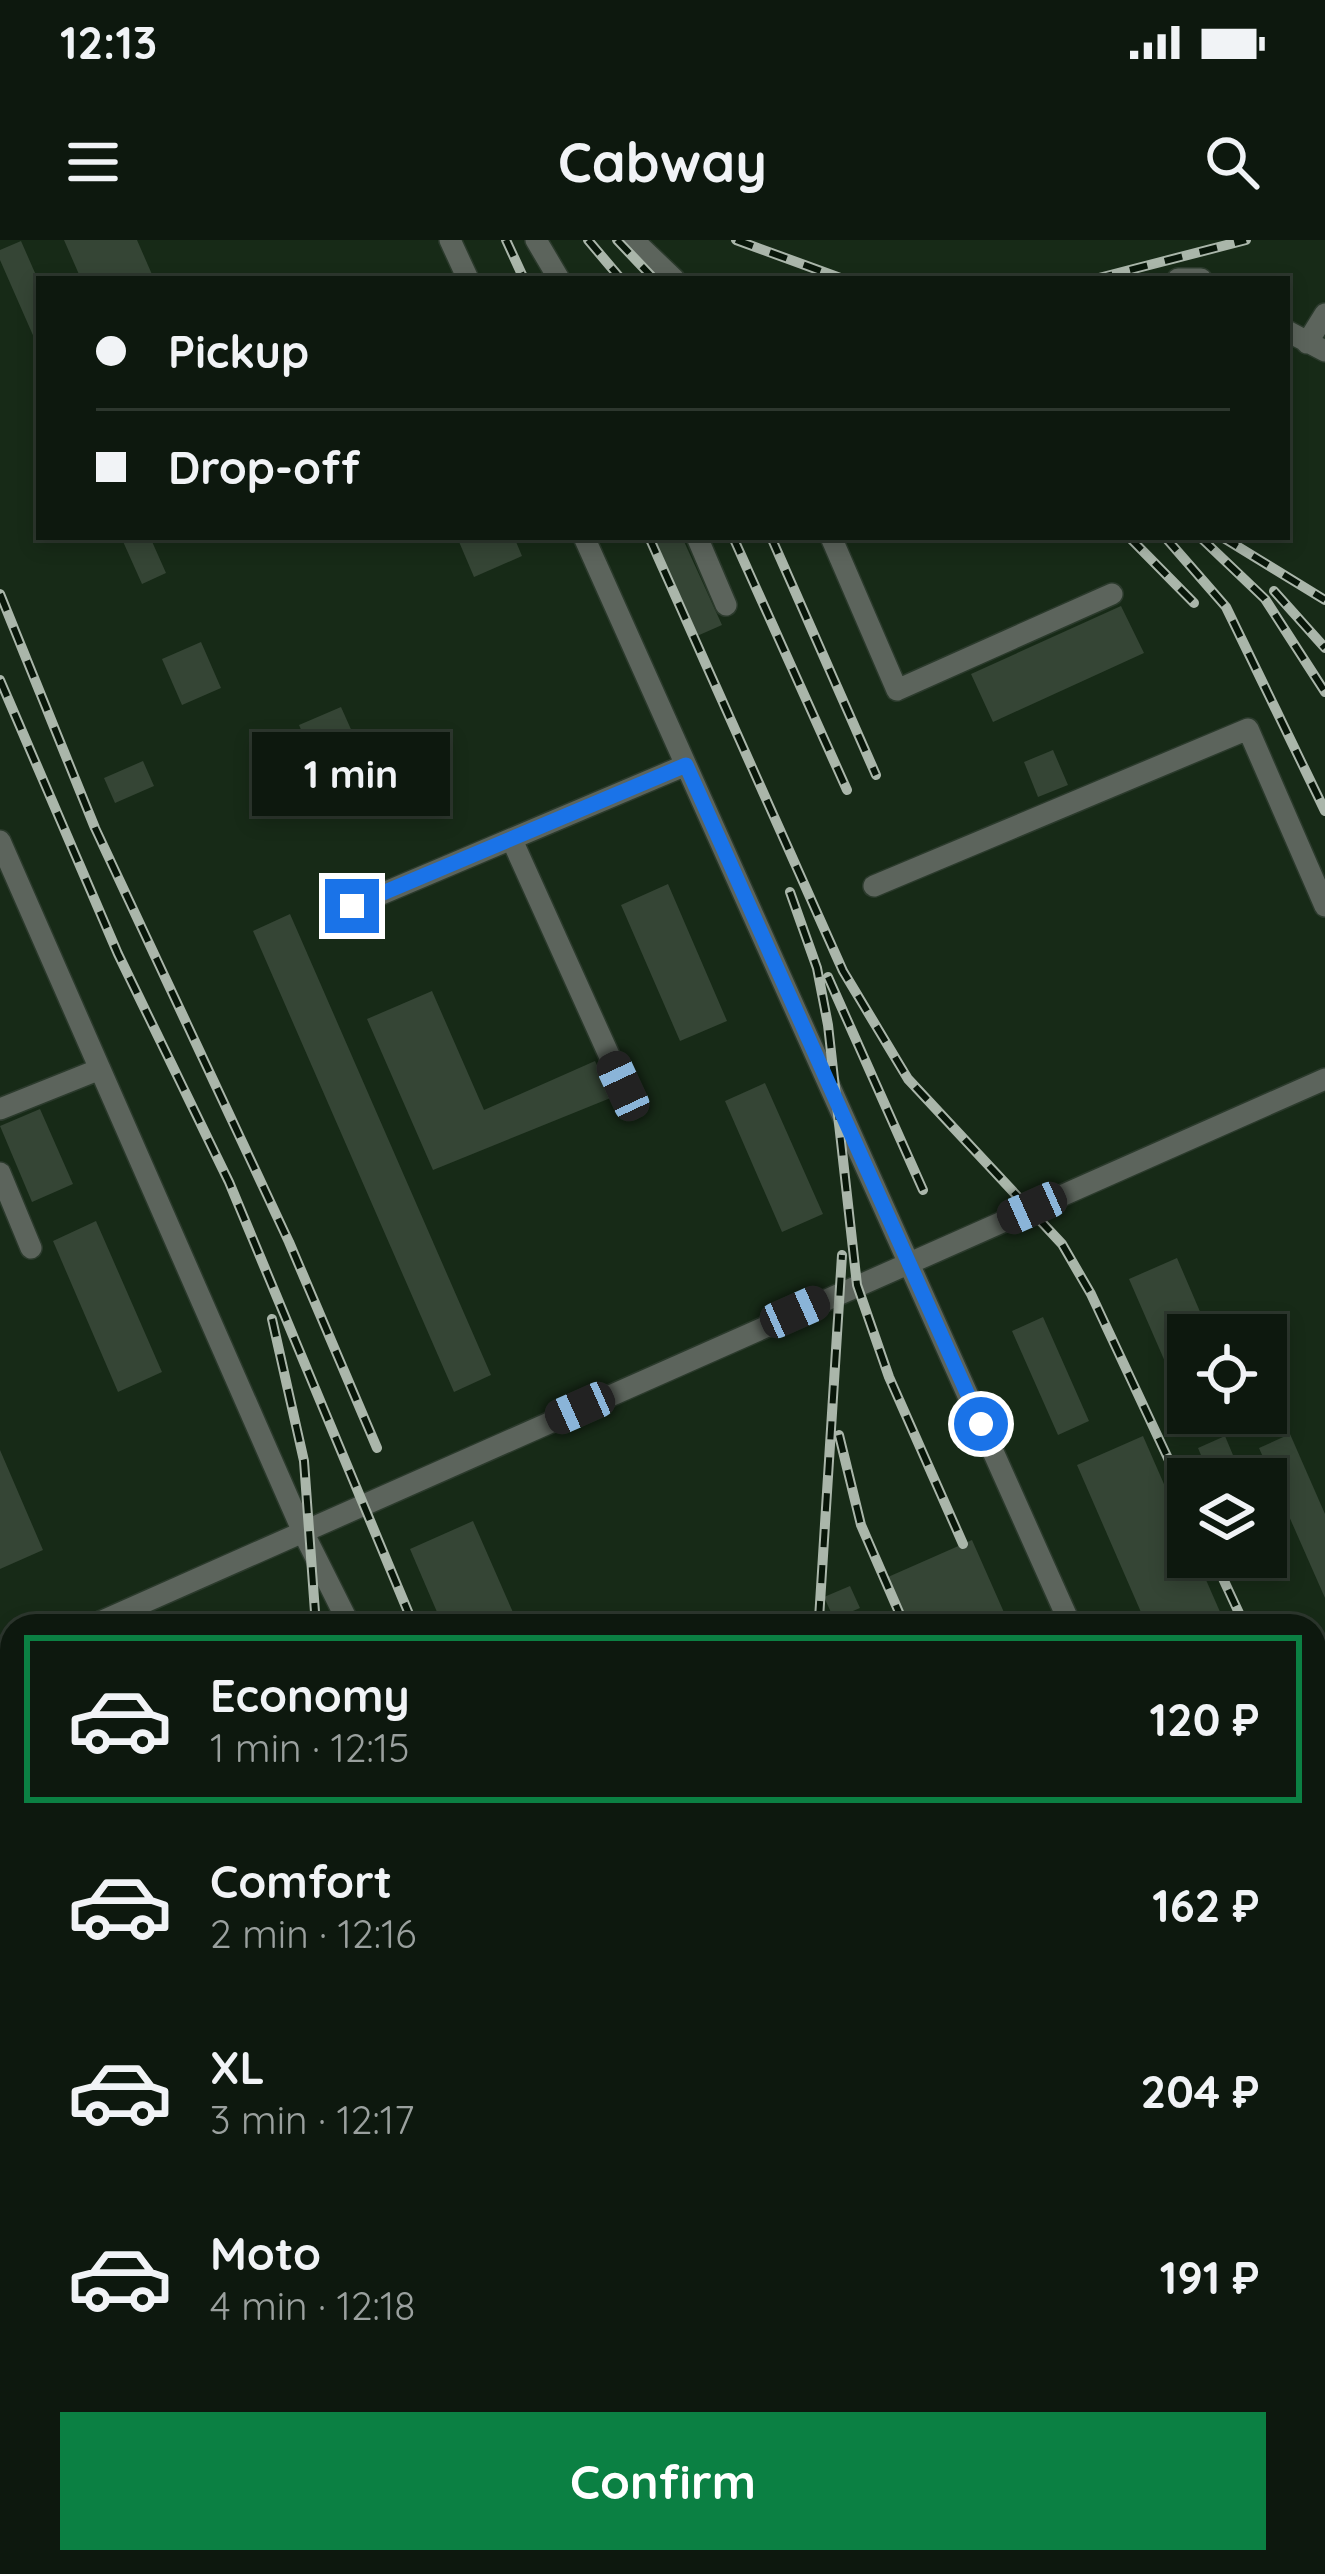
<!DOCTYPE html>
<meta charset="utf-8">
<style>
:root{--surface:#0d180e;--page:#162117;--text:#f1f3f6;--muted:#9aa09e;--line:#2d372e;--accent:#0b8043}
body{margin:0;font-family:Quicksand,sans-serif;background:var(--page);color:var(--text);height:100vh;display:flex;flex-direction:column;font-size:45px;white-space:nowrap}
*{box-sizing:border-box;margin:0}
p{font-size:39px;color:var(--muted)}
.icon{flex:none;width:66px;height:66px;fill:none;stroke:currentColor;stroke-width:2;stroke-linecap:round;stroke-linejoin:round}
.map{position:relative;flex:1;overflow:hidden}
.side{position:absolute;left:0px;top:1374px;width:1326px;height:960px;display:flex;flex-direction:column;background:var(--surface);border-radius:36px 36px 0 0;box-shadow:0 6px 18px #0003,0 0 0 3px var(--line)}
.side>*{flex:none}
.banner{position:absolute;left:36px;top:36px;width:1254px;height:264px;border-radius:0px;box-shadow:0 6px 18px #0003,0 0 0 3px var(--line);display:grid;align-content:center;height:264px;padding:0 60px;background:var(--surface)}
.tools{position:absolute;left:1167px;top:1074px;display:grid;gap:24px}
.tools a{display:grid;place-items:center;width:120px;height:120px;border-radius:0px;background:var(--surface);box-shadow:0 6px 18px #0003,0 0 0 3px var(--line);font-size:60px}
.end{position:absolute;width:54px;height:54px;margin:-27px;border:15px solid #1a73e8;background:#fff;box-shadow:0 0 0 6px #fff}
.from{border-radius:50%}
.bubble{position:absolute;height:84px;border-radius:0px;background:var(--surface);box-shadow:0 6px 18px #0003,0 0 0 3px var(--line);font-size:39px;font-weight:700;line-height:84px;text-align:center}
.car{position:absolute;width:36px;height:72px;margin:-36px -18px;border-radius:15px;box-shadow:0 0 9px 3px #0007;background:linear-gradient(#222 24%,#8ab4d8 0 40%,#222 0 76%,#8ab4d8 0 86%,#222 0)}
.banner b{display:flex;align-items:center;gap:42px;height:114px;font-size:45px}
.banner b+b{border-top:3px solid var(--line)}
.banner i{width:30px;height:30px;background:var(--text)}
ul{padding:21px 0 0;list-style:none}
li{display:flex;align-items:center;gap:36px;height:168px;margin:0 24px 18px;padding:0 36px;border:6px solid transparent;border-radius:0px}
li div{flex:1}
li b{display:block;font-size:45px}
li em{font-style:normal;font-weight:700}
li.current{border-color:var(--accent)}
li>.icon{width:108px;height:108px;stroke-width:1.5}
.primary-button{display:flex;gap:24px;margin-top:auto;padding:24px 60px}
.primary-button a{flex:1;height:138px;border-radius:0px;background:var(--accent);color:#fff;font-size:48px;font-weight:700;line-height:138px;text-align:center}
.status{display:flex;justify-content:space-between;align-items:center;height:84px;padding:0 60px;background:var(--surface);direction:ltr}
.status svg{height:33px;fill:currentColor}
header{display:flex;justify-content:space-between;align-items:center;height:156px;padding:0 60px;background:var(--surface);font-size:54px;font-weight:700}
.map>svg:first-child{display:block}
.built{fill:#172a17;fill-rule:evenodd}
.building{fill:#354535}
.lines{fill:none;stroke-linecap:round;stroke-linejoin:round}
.minor-casing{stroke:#2b3a2c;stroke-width:24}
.minor{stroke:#5c645c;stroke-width:21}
.rail-casing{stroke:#aab6aa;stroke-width:10}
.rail{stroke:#081609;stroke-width:6;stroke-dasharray:18;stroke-linecap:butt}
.route{stroke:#1a73e8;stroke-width:15}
</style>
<div class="status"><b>12:13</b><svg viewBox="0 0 49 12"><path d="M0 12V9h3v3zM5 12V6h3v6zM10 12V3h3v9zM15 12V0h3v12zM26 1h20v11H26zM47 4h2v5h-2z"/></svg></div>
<header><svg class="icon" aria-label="menu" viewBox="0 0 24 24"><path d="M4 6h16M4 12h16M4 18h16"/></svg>Cabway<svg class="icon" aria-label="search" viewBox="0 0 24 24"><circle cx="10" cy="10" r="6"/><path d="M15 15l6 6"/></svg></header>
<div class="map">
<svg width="1325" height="2334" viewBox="0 0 1325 2334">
<rect width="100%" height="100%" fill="#112012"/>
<path class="built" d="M0,0H1325V2334H0ZM39,39H1287V297H39ZM1188,1095H1266V1173H1188ZM1188,1239H1266V1317H1188ZM12,1386H1314V2322H12Z"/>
<path class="building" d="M64,0H137L154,39H81Z
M21,1L39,42V109L0,20V10Z
M121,297H150L166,333L142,344Z
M457,297H514L522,316L474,337Z
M654,297H682L722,385L697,396Z
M1121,366L1144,413L993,482L971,434Z
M201,402L221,448L182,465L162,419Z
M341,467L362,514L320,533L299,485Z
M1053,510L1068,545L1038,557L1024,522Z
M143,521L154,546L115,563L104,538Z
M668,644L727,781L680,801L621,665Z
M290,674L491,1135L454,1152L253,691Z
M432,751L484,870L595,821L613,857L433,930L367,779Z
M765,843L823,974L782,992L725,861Z
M40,869L73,944L32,962L0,886Z
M96,981L162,1132L118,1152L53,1001Z
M1177,1018L1210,1095H1188V1142L1176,1147L1129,1039Z
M1043,1077L1089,1181L1058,1195L1012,1091Z
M1290,1194L1325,1274V1358L1259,1208Z
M1143,1196L1188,1299V1317H1196L1224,1381L1212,1386H1147L1077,1225Z
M1225,1196L1243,1239H1211L1198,1208Z
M0,1210L43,1310L0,1329Z
M473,1281L519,1386H443L410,1309Z
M972,1300L1010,1386H909L888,1337Z
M850,1346L860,1368L834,1379L824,1357Z"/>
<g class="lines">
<g class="minor-casing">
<path id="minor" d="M450,0L468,39
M536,0L559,39
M633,0L674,39
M1178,39H1201
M1287,91L1325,111
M1307,103L1325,74
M584,297L1071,1386
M697,297L726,365
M831,297L897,450L1112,354
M512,600L623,846
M0,601L303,1292L350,1386
M874,646L1248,489L1325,666
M353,666L686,525
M0,869L100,829
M0,933L31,1008
M91,1386L1325,839
M0,1427L12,1421
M1314,1905L1325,1900
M1314,1934L1325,1959
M0,2156L12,2183
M74,2322L79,2334
M770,2322L775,2334
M342,2334L369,2322"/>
</g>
<use href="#minor" class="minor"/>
<g class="rail-casing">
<path id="rail" d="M506,0L524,39
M588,0L621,39
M617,0L654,39
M736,0L843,39
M1095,39L1246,0
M649,297L843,731L908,839L1062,1004L1091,1054L1188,1261
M733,297L847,550
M771,297L876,535
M1129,297L1194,363
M1165,297L1226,367L1325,571
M1200,297L1265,359L1325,452
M1222,297L1325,360
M1274,351L1325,408
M0,354L95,588L289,1002L377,1208
M0,440L118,714L229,942L414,1386
M790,652L817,728L828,785L857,1045L889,1137L963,1304
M828,737L923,950
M272,1079L304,1221L316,1386
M839,1195L861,1285L905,1386
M1213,1317L1245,1386
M819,1379L842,1015
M1314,1538L1325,1563
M0,1931L12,1958
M0,2070L12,2097
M49,2322L50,2334
M115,2322L120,2334
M176,2322L181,2334
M722,2322L727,2334"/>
</g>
<use href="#rail" class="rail"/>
</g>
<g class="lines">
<path class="route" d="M352,666L686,525L981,1184"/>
</g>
</svg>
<div class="tools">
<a><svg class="icon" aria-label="locate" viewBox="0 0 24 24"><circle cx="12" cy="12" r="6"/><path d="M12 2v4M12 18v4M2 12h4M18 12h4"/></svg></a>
<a><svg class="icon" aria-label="layers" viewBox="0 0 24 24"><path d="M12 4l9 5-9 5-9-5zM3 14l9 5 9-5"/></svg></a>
</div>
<i class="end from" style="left:981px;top:1184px"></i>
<i class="end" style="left:352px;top:666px"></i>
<div class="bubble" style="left:252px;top:492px;width:198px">1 min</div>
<i class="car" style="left:623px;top:846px;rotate:335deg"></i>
<i class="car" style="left:1032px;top:968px;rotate:246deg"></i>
<i class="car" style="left:795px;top:1072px;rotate:66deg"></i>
<i class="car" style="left:580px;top:1168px;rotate:246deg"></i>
<div class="banner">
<b><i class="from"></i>Pickup</b>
<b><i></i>Drop-off</b>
</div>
<section class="side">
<ul>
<li class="current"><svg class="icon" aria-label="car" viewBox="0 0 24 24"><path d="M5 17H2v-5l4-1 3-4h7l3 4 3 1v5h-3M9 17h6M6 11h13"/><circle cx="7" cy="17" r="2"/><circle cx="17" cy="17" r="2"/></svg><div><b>Economy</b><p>1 min · 12:15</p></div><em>120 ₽</em></li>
<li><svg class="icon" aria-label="car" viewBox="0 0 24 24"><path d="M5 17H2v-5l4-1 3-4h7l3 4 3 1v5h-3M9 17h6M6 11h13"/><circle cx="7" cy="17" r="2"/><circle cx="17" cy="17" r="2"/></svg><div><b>Comfort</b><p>2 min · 12:16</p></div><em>162 ₽</em></li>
<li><svg class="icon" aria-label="car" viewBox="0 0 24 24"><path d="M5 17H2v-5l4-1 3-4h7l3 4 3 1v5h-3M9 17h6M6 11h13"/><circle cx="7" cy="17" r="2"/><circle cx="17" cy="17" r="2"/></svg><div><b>XL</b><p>3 min · 12:17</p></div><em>204 ₽</em></li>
<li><svg class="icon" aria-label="car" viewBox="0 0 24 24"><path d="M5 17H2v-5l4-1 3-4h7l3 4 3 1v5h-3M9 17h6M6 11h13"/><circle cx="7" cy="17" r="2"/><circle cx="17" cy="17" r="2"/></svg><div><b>Moto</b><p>4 min · 12:18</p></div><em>191 ₽</em></li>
</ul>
<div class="primary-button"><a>Confirm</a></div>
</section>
</div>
